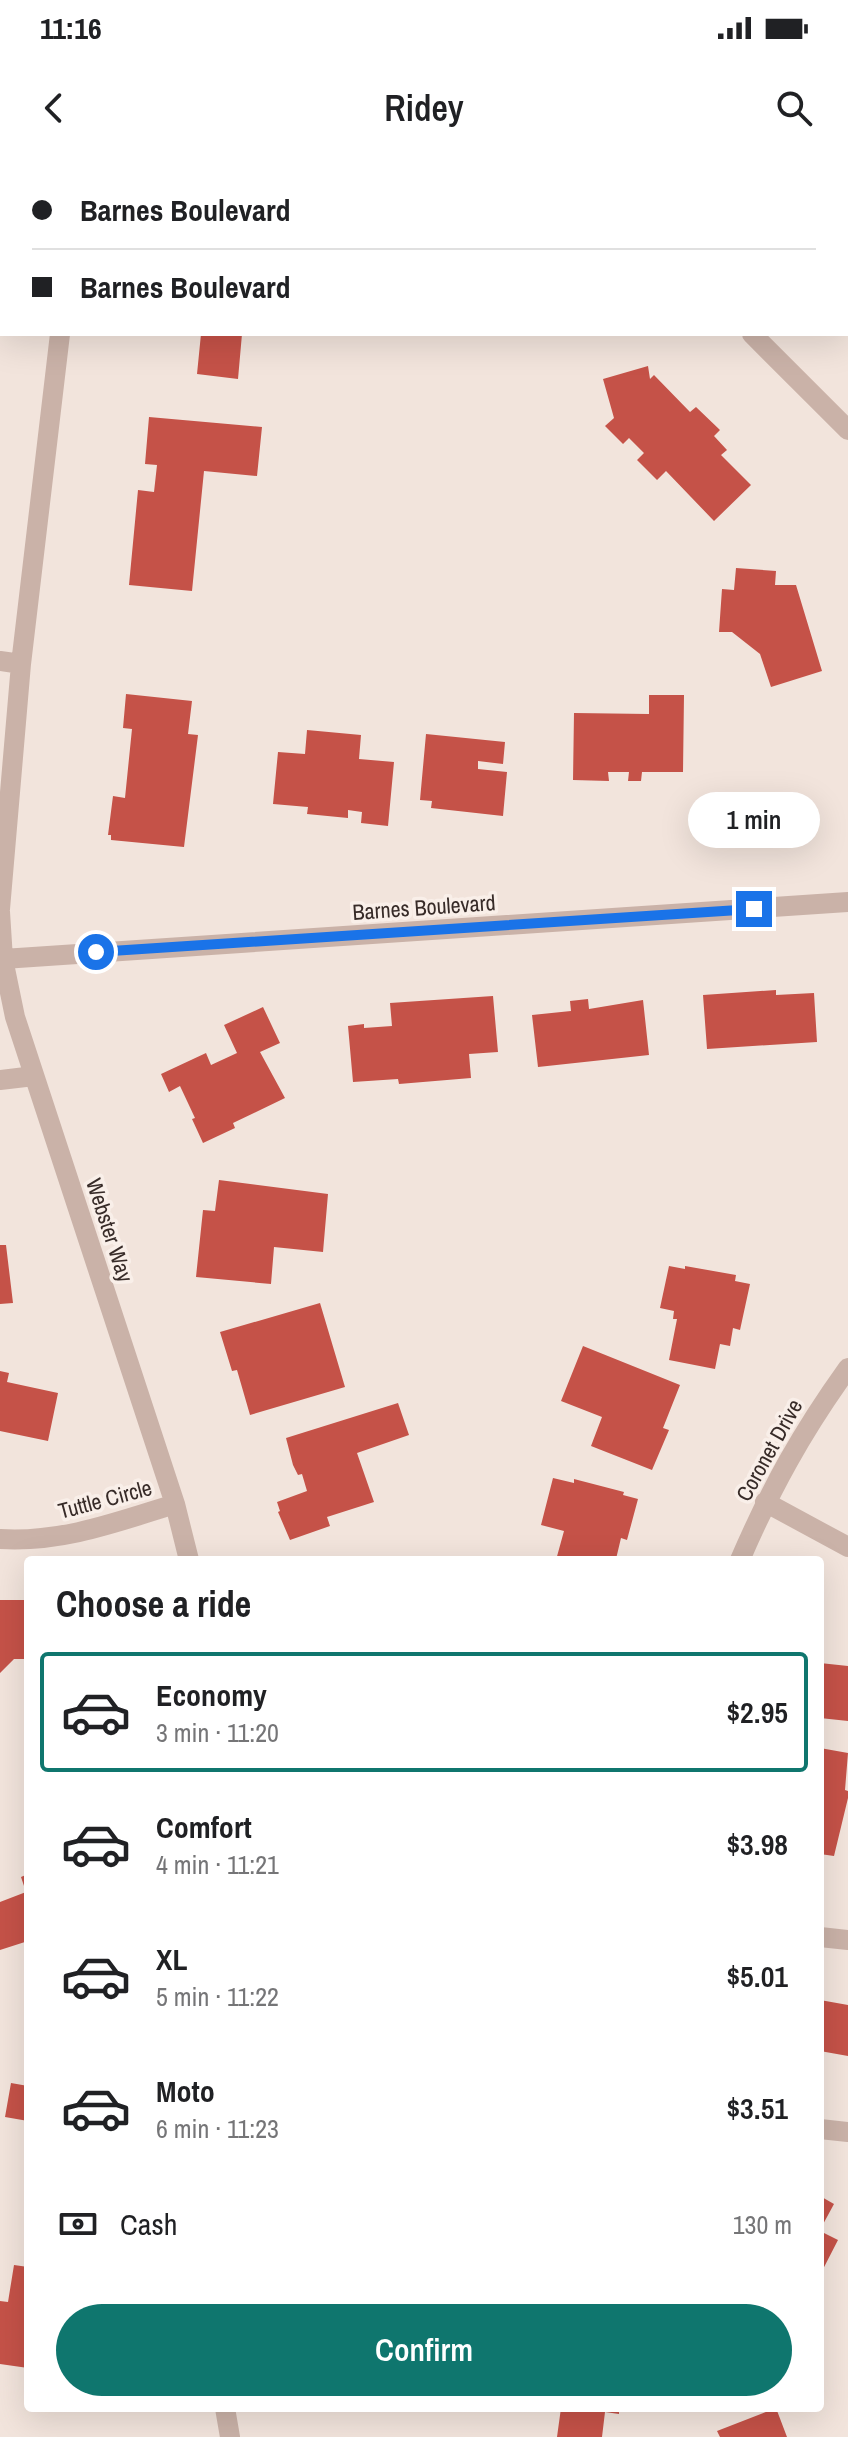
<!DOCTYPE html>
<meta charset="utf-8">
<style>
:root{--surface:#fff;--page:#f2f2f2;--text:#202124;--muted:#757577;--line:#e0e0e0;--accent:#0f766e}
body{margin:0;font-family:"Archivo Narrow",sans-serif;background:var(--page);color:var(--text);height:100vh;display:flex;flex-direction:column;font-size:30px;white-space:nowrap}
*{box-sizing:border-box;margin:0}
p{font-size:26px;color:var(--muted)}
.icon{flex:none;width:44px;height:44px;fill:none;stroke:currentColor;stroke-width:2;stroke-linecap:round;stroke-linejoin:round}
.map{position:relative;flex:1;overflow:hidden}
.drawer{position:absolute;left:24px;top:1396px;width:800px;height:856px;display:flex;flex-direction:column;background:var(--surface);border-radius:8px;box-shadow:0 8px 32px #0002}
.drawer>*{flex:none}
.guide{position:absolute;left:0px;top:0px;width:848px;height:176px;box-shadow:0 8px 32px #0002;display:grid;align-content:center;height:176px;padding:0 32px;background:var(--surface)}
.end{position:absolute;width:36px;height:36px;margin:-18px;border:10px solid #1a73e8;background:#fff;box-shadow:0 0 0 4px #fff}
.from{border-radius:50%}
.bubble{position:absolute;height:56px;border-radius:28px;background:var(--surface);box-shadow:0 8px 32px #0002;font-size:26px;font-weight:600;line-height:56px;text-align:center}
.guide b{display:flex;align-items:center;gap:28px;height:76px;font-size:30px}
.guide b+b{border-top:2px solid var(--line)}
.guide i{width:20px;height:20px;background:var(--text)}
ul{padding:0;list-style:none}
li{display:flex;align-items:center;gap:24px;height:120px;margin:0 16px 12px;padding:0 16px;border:4px solid transparent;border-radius:8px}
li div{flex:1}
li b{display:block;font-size:30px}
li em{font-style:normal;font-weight:600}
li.current{border-color:var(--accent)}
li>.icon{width:72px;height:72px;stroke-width:1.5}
h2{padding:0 32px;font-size:36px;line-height:96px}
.pay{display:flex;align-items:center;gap:20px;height:88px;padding:0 32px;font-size:30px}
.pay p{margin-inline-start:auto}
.cta{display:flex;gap:16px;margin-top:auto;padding:16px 32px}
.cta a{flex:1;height:92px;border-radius:48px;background:var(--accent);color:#fff;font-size:32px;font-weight:600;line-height:92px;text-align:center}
.status{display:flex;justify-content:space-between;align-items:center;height:56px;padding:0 40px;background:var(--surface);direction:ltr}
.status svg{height:22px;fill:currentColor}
header{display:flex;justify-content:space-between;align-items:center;height:104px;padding:0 32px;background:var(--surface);font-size:36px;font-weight:600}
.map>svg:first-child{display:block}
.building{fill:#c55248}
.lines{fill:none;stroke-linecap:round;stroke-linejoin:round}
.minor{stroke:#cab2a8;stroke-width:20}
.route{stroke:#1a73e8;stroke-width:10}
.labels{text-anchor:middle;stroke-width:7;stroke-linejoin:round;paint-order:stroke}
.street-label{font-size:22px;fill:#372b28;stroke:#f9efe9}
</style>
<div class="status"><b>11:16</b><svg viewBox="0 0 49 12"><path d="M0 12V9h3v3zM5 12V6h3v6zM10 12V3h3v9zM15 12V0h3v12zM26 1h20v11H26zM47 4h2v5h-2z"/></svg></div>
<header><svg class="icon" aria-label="back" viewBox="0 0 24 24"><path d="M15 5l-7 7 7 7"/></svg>Ridey<svg class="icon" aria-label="search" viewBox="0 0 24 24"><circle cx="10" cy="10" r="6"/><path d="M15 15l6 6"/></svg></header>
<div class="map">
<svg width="848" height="2277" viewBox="0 0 848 2277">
<rect width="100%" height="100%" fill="#f2e4dc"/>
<path class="building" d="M201,174H242L238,219L197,214Z
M648,206L650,219L654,215L690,252L696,247L720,270L714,276L727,290L721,295L751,325L714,361L666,311L657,320L637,300L644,293L629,278L623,284L605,266L614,258L603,219Z
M149,257L262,267L257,316L204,311L192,431L129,425L138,330L154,332L157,305L145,304Z
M736,408L776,411L775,425H796L822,511L771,527L760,494L732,472H719L722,429L734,430Z
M126,534L192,541L188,574L198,575L184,687L111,680V675H108L113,636L125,638L132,569L123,568Z
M649,535H684L683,612H642L641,621H628L629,612H608L609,621L573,620L574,553L649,554Z
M307,570L361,575L359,599L394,602L388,666L361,663L362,652L348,650V658L307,654L308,647L273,644L278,592L305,594Z
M426,574L505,582L503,604L478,601V609L507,612L503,656L431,648L432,641L420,640Z
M776,830V835L814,833L817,882L707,889L703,835Z
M493,836L498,892L469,894L471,918L399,924L398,919L353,922L348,866L364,864V868L392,866L390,843Z
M588,839L589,849L643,840L649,895L538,907L532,855L571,851L570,841Z
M263,847L280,883L260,892L285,938L233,963L235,968L203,983L192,959L195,958L180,926L169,932L161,914L206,893L211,905L237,893L224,865Z
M219,1020L328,1034L323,1092L274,1087L271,1124L196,1117L203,1050L215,1051Z
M0,1085H6L13,1143L0,1144Z
M669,1106L685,1109V1106L736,1115L735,1121L750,1124L740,1170L733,1168L730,1186L720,1184L715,1209L669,1200L677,1159H673L674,1151L660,1148Z
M320,1143L345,1227L250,1255L237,1210L232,1211L220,1172Z
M583,1186L680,1225L663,1268L669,1270L652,1310L591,1286L602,1257L561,1241Z
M0,1211L9,1213L7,1222L58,1233L48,1281L0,1271Z
M398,1243L409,1275L357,1293L374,1342L327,1357L330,1366L290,1380L278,1352L280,1351L277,1342L307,1331L302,1314L298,1315L293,1305L286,1278Z
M553,1318L574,1323V1319L624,1332L623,1335L638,1339L627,1380L621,1378L616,1399L608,1397L607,1400H556L564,1371L541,1365Z
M313,1396L338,1398V1400H313Z
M0,1440H28V1499H14L0,1513Z
M820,1503L848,1506V1561L820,1558Z
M820,1588L848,1593L845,1630L848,1631V1638L834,1696L820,1694Z
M28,1714V1781L0,1790V1742L26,1732L21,1717Z
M820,1840L848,1845V1896L820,1891Z
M11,1923L28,1926V1961L5,1957Z
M820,2036L834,2044L821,2068L824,2069L822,2072L838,2080L820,2115Z
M14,2105L28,2107V2208L0,2204V2141L8,2142Z
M561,2248H619V2254L605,2252L602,2277H557Z
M776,2248L787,2277H720L717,2271Z"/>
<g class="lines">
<path class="minor" d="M580,0L582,2
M80,2V0
M0,54H2
M752,174L848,270
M0,501L21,504
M0,749L21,504L60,174
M0,752L3,799L15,857L175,1344L189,1400
M3,799L848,742
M0,920L34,916
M765,1342L848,1387
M0,1379C61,1383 117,1362 175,1344
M740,1400C771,1328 802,1272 848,1208
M820,1777L848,1780
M820,1969L848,1972
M225,2248L230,2277"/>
</g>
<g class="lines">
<path class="route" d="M96,792L754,749"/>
</g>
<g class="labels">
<g class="street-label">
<text transform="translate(424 747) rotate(-4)" y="8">Barnes Boulevard</text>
<text transform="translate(110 1070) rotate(72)" y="8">Webster Way</text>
<text transform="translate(769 1290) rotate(-61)" y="8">Coronet Drive</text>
<text transform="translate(105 1339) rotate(-15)" y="8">Tuttle Circle</text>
</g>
</g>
</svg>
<i class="end from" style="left:96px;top:792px"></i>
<i class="end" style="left:754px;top:749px"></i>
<div class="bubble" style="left:688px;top:632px;width:132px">1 min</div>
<div class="guide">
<b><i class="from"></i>Barnes Boulevard</b>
<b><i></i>Barnes Boulevard</b>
</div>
<section class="drawer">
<h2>Choose a ride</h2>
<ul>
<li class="current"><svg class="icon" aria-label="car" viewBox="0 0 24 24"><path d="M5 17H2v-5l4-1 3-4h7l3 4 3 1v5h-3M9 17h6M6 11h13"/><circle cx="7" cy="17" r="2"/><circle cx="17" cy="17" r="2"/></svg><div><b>Economy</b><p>3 min · 11:20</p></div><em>$2.95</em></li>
<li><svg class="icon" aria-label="car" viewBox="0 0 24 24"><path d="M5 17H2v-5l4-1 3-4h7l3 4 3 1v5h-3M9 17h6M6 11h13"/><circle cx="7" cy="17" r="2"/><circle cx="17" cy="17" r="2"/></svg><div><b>Comfort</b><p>4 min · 11:21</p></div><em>$3.98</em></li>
<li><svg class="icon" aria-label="car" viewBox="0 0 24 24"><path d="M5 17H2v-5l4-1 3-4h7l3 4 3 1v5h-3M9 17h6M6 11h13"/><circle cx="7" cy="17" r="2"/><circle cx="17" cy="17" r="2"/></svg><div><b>XL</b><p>5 min · 11:22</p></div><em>$5.01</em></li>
<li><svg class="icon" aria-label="car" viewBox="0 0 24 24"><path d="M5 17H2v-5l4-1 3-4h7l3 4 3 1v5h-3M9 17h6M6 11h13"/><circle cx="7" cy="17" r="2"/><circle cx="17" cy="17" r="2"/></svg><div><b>Moto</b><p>6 min · 11:23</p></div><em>$3.51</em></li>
</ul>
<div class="pay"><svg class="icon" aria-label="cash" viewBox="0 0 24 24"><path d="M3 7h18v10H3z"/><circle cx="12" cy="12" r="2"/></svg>Cash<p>130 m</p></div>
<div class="cta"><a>Confirm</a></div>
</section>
</div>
